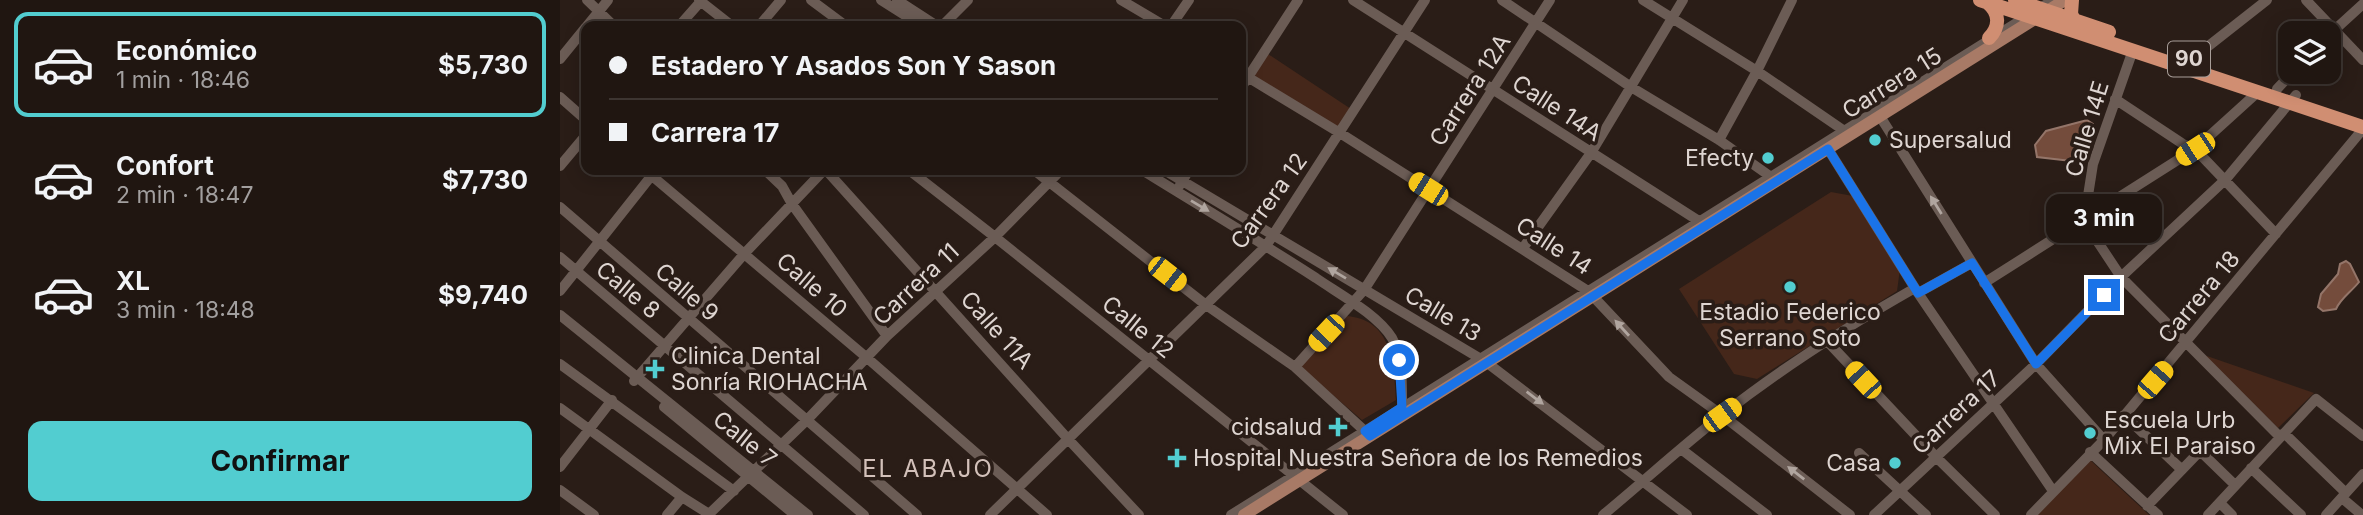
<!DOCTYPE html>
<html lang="es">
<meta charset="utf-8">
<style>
:root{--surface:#201611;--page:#281f1a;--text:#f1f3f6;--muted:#a29f9f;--line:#3d3531;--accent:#52cdd0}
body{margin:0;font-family:Inter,sans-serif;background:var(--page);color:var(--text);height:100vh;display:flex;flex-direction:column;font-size:26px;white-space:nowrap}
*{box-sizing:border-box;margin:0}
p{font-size:23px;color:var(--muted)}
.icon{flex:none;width:38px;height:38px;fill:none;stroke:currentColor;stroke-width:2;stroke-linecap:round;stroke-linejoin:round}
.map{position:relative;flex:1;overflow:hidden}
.details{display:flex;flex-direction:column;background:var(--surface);width:560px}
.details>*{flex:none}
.guide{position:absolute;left:21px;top:21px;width:665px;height:154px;border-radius:14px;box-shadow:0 4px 18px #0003,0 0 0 2px var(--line);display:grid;align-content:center;height:154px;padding:0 28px;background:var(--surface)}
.tools{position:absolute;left:1718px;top:21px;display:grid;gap:14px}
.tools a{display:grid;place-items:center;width:63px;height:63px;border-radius:14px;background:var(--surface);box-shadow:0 4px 18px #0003,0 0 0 2px var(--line);font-size:35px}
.end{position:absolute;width:32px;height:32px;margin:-16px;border:9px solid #1a73e8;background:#fff;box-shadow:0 0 0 4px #fff}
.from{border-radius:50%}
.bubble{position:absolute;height:49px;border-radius:14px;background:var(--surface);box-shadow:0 4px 18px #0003,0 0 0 2px var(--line);font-size:23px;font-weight:700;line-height:49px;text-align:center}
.car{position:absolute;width:21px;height:42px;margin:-21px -10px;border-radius:9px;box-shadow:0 0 5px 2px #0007;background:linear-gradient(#f5c518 24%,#345 0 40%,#f5c518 0 76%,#345 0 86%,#f5c518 0)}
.guide b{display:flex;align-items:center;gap:24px;height:66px;font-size:26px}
.guide b+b{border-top:2px solid var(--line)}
.guide i{width:18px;height:18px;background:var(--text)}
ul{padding:12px 0 0;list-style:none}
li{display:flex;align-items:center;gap:21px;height:105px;margin:0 14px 10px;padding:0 14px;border:4px solid transparent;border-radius:14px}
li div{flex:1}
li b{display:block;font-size:26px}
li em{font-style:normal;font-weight:700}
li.selected{border-color:var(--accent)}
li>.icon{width:63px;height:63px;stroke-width:1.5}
.cta{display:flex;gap:14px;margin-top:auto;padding:14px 28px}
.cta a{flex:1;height:80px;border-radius:14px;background:var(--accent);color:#111;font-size:28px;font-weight:700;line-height:80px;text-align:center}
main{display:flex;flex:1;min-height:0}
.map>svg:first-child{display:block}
.green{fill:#45271a}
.water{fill:#744c3c;stroke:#947569;stroke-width:2}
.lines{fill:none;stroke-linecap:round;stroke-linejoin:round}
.minor{stroke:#6b5c55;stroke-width:10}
.major{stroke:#a87a66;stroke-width:12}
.highway{stroke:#d08e72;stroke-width:14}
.oneway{fill:#b0a59f}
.route{stroke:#1a73e8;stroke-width:9}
.poi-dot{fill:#52cdd0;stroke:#2a1d17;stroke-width:2.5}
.labels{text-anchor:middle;stroke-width:7;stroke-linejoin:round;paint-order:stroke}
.shield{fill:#2a1d17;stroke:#a89e99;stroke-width:2}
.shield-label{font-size:21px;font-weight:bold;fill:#ded5d1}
.street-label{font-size:23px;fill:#ded5d1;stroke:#2a1d17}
.poi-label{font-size:23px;fill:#ded5d1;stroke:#2a1d17;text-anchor:start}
.neighbourhood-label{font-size:24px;letter-spacing:2px;fill:#d3c1ba;stroke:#2a1d17}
</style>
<main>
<section class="details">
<ul>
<li class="selected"><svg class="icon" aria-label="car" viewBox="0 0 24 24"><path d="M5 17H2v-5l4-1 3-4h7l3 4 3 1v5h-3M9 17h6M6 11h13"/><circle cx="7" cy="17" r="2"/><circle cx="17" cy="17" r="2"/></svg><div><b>Económico</b><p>1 min · 18:46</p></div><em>$5,730</em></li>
<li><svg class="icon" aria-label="car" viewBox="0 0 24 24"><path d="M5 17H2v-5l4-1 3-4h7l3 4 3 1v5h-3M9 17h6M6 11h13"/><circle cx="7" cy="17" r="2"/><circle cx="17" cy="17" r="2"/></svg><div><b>Confort</b><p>2 min · 18:47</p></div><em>$7,730</em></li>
<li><svg class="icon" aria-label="car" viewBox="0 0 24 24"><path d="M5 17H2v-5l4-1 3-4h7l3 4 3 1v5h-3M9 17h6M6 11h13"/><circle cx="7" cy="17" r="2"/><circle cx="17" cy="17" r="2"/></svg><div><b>XL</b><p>3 min · 18:48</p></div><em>$9,740</em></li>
</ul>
<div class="cta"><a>Confirmar</a></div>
</section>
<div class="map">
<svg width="1803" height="515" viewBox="0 0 1803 515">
<rect width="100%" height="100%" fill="#2a1d17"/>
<path class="green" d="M708,54L791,109L779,129L691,74Z
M1271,192L1293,196L1340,269L1337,291L1197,379L1174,374L1119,289Z
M785,316C832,318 834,364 836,400L802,420L740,367Z
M1644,355L1754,393L1718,428Z
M1529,459L1589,515H1474Z"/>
<path class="water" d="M1527,120L1533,124C1532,139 1530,150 1520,162L1477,157L1475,145L1486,131Z
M1786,261L1790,264L1799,282C1791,292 1781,298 1776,309L1763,311L1758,307L1761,294L1778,274L1780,264Z"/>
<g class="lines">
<path class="minor" d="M27,0L54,26
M139,0L172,26
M251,0L286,26
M321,0L362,26
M337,0L377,26
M561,0L605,26
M793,0L1142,223
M942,0L1071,87L1159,140L1214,179
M1083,0L1197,71L1286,132
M1746,0L1803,60
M27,26L48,0
M119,26L142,0
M199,26L221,0
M382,26L408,0
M611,26L629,0
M1769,35L1803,4
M1573,50L1533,164L1524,221L1561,277L1720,437
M0,59L26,27
M1640,63L1646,48L1707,0
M681,73L780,133L1028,291L1109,377L1162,415L1290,515
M681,88L738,0
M1717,89L1733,72
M0,97L26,120
M1555,99L1623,144L1635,149L1716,234
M1316,110L1476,364L1544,440
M1159,140L1197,71L1232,0
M1268,149L1358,293L1493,491
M0,166L26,135
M85,170L306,357L487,515
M205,170L222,186L232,204L327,336
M266,170L508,439L579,515
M349,170L435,237L783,515
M474,170L646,305L735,367L807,433
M582,170C640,206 699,241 756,278C779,294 817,314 832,338C843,358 842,385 842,407
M604,170L926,362L1127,515
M620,185L629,170
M0,207L357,515
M963,248L1031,153L1123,0
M0,257L304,515
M1424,283L1635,149L1699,91
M0,291L96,170
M1358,293L1412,263
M0,315L248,515
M1267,341L1377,458L1435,515
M0,364L174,491
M735,367L804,290L990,0
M74,381L185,253L264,170
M104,407L235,515
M0,408L122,497L149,514
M1564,415L1621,469
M1724,433L1786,493
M1121,449L1207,515
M1530,452L1598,515
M1299,453L1366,515
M0,467L52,400
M1691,468L1741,515
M0,490L34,515
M1782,498L1802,515
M1660,503L1672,515
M1587,506L1640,451L1675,485
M107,515L122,497
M148,515L246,421L327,336L435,237L501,170
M430,515L706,246L865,0
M671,515L1493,0
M1043,515C1083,482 1121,447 1162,415C1223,367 1288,326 1355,288
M1314,515L1476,364L1561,277L1666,179L1736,95
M1471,515L1544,440L1803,129
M1648,515L1756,399L1803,436
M1766,515L1803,474"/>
<path class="major" d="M684,515L1505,0"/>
<path class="highway" d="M1420,0L1803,127
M1455,0L1549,32
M1512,0L1511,14L1514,20
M1428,3C1440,13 1440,27 1429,38"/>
</g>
<defs><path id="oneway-solid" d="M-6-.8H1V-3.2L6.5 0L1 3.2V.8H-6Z" transform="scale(1.75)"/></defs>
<g class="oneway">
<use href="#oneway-solid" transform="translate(1376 205) rotate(-122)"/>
<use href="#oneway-solid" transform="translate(640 206) rotate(31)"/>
<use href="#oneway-solid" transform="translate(777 273) rotate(-149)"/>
<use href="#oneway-solid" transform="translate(1062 328) rotate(-132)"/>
<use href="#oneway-solid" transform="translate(975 398) rotate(37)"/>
<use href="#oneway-solid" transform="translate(1236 473) rotate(-142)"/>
</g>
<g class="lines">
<path class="route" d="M839,360L842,407L805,431L810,436L1268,149L1358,293L1412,263L1476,364L1544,295"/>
</g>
<g class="poi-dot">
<circle cx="1315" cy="140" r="7"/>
<circle cx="1208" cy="158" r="7"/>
<circle cx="1230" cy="287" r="7"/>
<path d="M91.5 358.5h7v7h7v7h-7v7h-7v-7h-7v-7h7z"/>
<path d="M774.5 416.5h7v7h7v7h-7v7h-7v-7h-7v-7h7z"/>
<circle cx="1530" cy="433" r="7"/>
<path d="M613.5 447.5h7v7h7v7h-7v7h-7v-7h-7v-7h7z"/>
<circle cx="1335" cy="463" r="7"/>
</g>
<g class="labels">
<rect class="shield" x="1608" y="41.5" width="42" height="35" rx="5"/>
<g class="shield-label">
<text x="1629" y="66">90</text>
</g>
<g class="street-label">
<text transform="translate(1332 83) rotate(-32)" y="8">Carrera 15</text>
<text transform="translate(910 90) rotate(-57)" y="8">Carrera 12A</text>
<text transform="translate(997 108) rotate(33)" y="8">Calle 14A</text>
<text transform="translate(1527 129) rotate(-73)" y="8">Calle 14E</text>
<text transform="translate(709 201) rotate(-54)" y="8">Carrera 12</text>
<text transform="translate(994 246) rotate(33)" y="8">Calle 14</text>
<text transform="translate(356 284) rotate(-43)" y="8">Carrera 11</text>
<text transform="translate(252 285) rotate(41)" y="8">Calle 10</text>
<text transform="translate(68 290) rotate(40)" y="8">Calle 8</text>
<text transform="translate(127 292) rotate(41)" y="8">Calle 9</text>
<text transform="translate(1639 297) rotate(-50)" y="8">Carrera 18</text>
<text transform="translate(883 314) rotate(31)" y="8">Calle 13</text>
<text transform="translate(578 327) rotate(39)" y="8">Calle 12</text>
<text transform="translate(437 330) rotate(48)" y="8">Calle 11A</text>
<text transform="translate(1396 412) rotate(-43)" y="8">Carrera 17</text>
<text transform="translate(185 439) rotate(39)" y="8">Calle 7</text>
</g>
<g class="poi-label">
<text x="1329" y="148">Supersalud</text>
<text x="1194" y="166" text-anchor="end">Efecty</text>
<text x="1230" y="320" text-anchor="middle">Estadio Federico<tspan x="1230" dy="26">Serrano Soto</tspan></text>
<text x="111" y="364">Clinica Dental<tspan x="111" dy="26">Sonría RIOHACHA</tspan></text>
<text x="1544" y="428">Escuela Urb<tspan x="1544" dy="26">Mix El Paraiso</tspan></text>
<text x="762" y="435" text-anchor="end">cidsalud</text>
<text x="633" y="466">Hospital Nuestra Señora de los Remedios</text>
<text x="1321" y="471" text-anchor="end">Casa</text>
</g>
<g class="neighbourhood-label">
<text x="368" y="477">EL ABAJO</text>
</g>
</g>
</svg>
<div class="tools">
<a><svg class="icon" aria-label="layers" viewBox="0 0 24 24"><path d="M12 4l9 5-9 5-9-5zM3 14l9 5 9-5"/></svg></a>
</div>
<i class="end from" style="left:839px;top:360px"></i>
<i class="end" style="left:1544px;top:295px"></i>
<div class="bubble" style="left:1486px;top:194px;width:116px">3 min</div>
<i class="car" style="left:1635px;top:149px;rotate:237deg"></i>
<i class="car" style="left:868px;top:189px;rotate:302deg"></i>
<i class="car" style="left:607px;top:274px;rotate:128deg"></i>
<i class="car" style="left:766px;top:333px;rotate:223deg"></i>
<i class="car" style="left:1303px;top:380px;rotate:317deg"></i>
<i class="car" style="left:1595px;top:380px;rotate:41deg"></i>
<i class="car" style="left:1162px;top:415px;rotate:54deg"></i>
<div class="guide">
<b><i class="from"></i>Estadero Y Asados Son Y Sason</b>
<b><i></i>Carrera 17</b>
</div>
</div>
</main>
